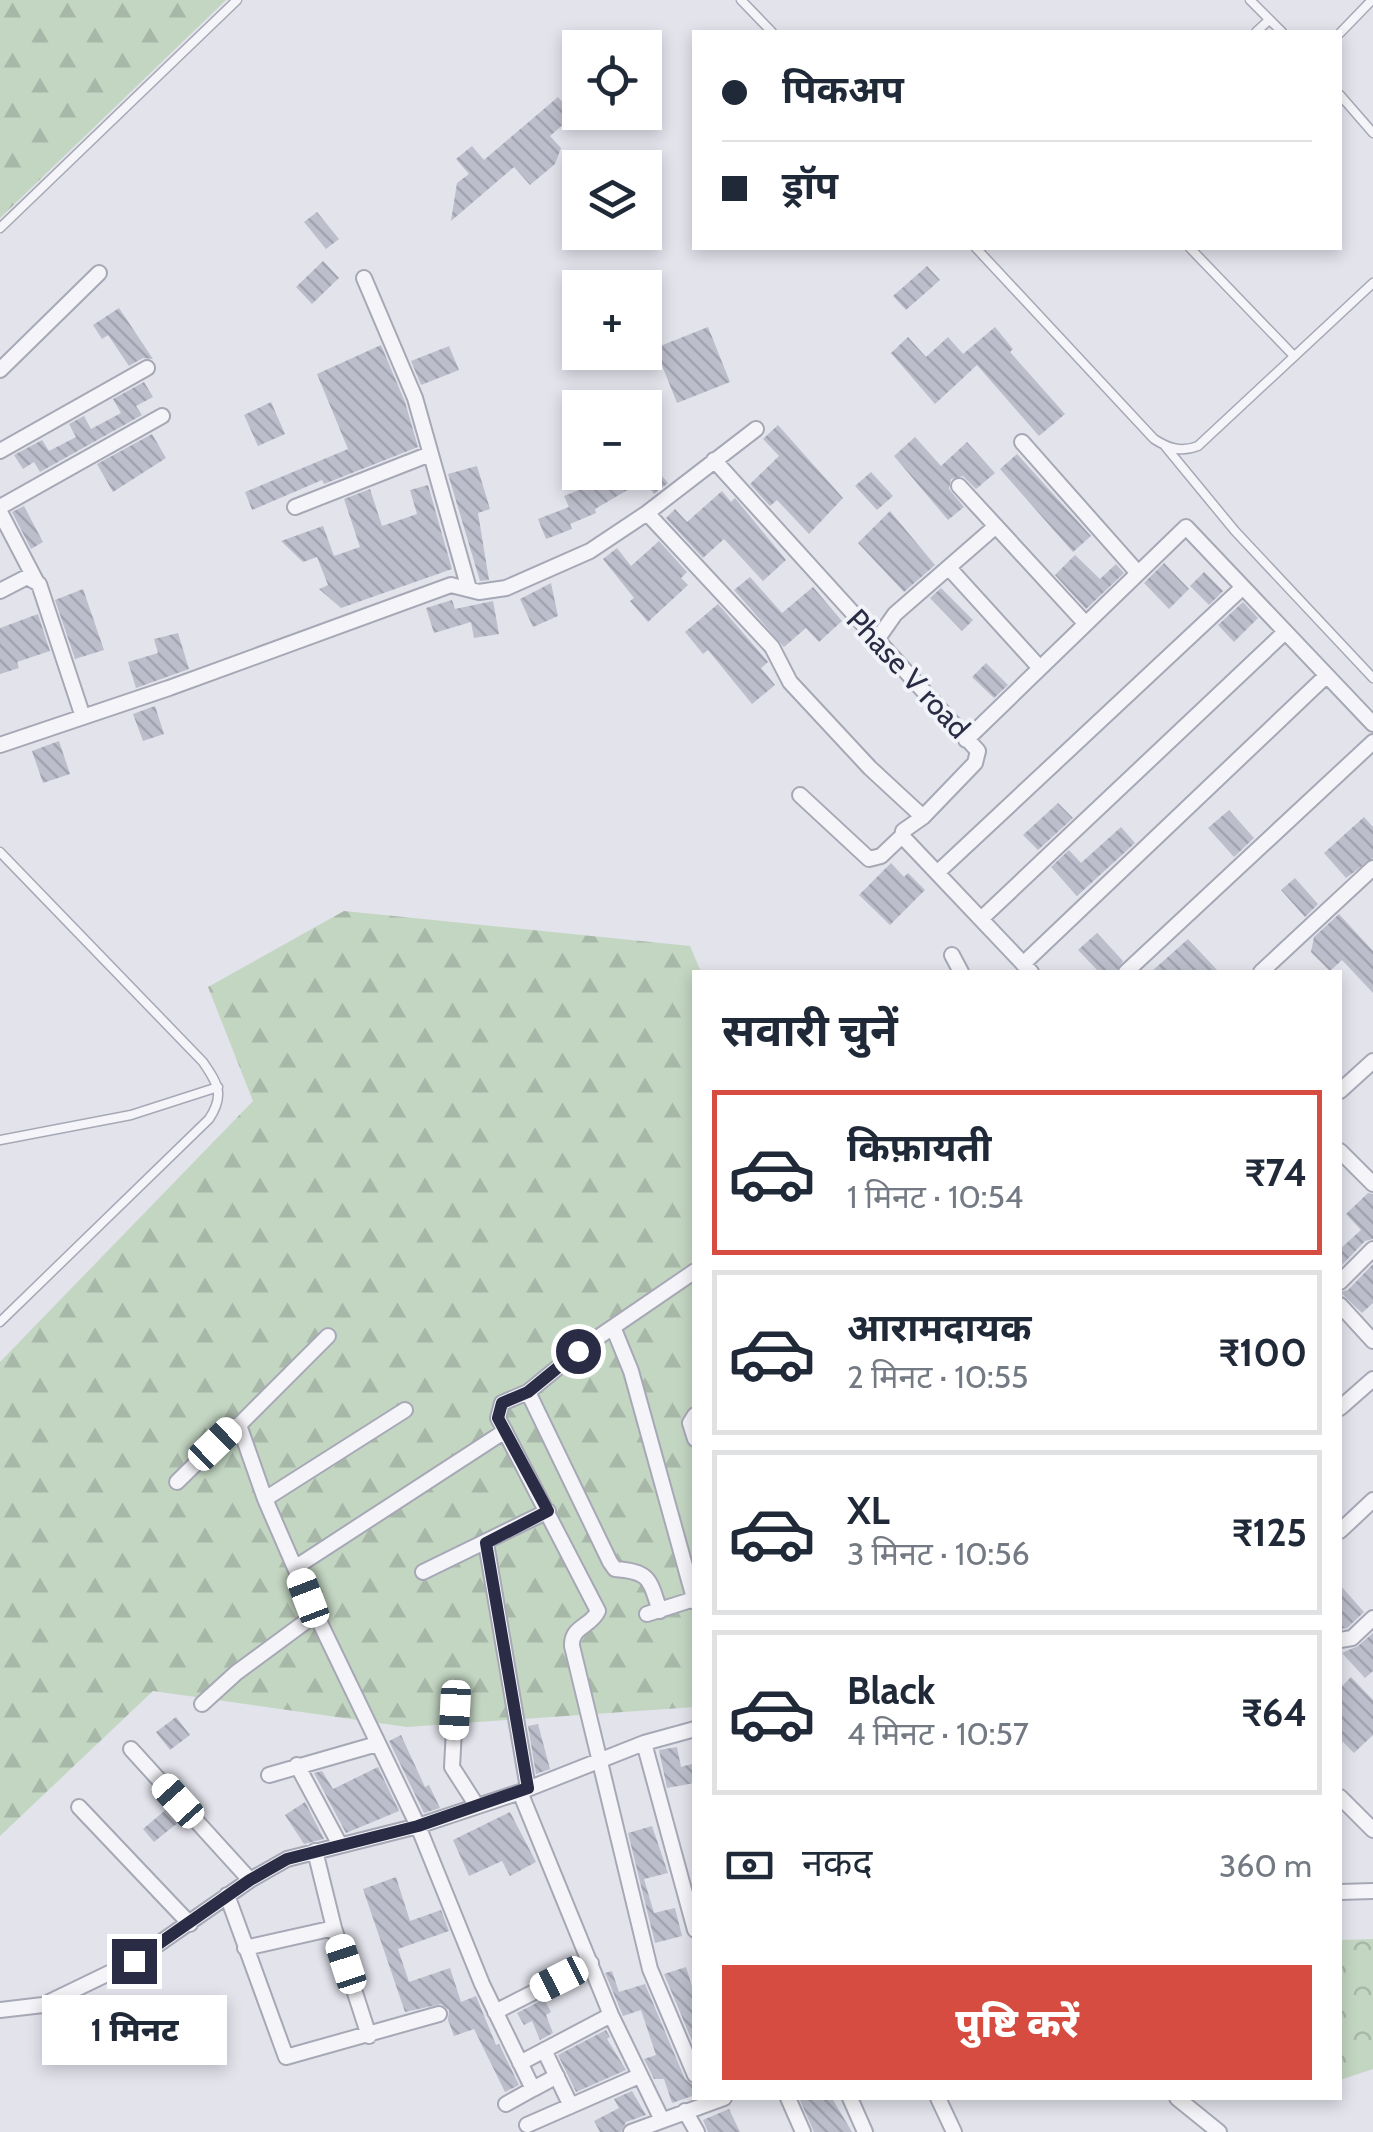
<!DOCTYPE html>
<html lang="hi">
<meta charset="utf-8">
<style>
:root{--surface:#fff;--page:#f6f6f7;--text:#1f2937;--muted:#747a83;--line:#e0e1e3;--accent:#d74c40}
body{margin:0;font-family:Cabin,"Noto Sans Devanagari",sans-serif;background:var(--page);color:var(--text);height:100vh;display:flex;flex-direction:column;font-size:38px;white-space:nowrap}
*{box-sizing:border-box;margin:0}
p{font-size:32px;color:var(--muted)}
.icon{flex:none;width:55px;height:55px;fill:none;stroke:currentColor;stroke-width:2;stroke-linecap:round;stroke-linejoin:round}
.map{position:relative;flex:1;overflow:hidden}
.side{position:absolute;left:692px;top:970px;width:650px;height:1130px;display:flex;flex-direction:column;background:var(--surface);border-radius:0px;box-shadow:0 5px 15px #0003}
.side>*{flex:none}
.top-card{position:absolute;left:692px;top:30px;width:650px;height:220px;border-radius:0px;box-shadow:0 5px 15px #0003;display:grid;align-content:center;height:220px;padding:0 30px;background:var(--surface)}
.tools{position:absolute;left:562px;top:30px;display:grid;gap:20px}
.tools a{display:grid;place-items:center;width:100px;height:100px;border-radius:0px;background:var(--surface);box-shadow:0 5px 15px #0003;font-size:50px}
.end{position:absolute;width:45px;height:45px;margin:-22px;border:12px solid #292c44;background:#fff;box-shadow:0 0 0 5px #fff}
.from{border-radius:50%}
.bubble{position:absolute;height:70px;border-radius:0px;background:var(--surface);box-shadow:0 5px 15px #0003;font-size:32px;font-weight:800;line-height:70px;text-align:center}
.car{position:absolute;width:30px;height:60px;margin:-30px -15px;border-radius:12px;box-shadow:0 0 8px 2px #0007;background:linear-gradient(#fff 24%,#345 0 40%,#fff 0 76%,#345 0 86%,#fff 0)}
.top-card b{display:flex;align-items:center;gap:35px;height:95px;font-size:38px}
.top-card b+b{border-top:2px solid var(--line)}
.top-card i{width:25px;height:25px;background:var(--text)}
ul{padding:0;list-style:none}
li{display:flex;align-items:center;gap:30px;height:165px;margin:0 20px 15px;padding:0 10px;border:5px solid var(--line);border-radius:0px}
li div{flex:1}
li b{display:block;font-size:38px}
li em{font-style:normal;font-weight:800}
li.current{border-color:var(--accent)}
li>.icon{width:90px;height:90px;stroke-width:1.5}
h2{padding:0 30px;font-size:45px;line-height:120px}
.pay{display:flex;align-items:center;gap:25px;height:110px;padding:0 30px;font-size:38px}
.pay p{margin-inline-start:auto}
.action{display:flex;gap:20px;margin-top:auto;padding:20px 30px}
.action a{flex:1;height:115px;border-radius:0px;background:var(--accent);color:#fff;font-size:40px;font-weight:800;line-height:115px;text-align:center}
.map>svg:first-child{display:block}
.forest{fill:url(#forest-firs)}
.park{fill:url(#park-crowns)}
.building{fill:url(#building-back-hatch)}
.lines{fill:none;stroke-linecap:round;stroke-linejoin:round}
.lane-casing{stroke:#a7a8b6;stroke-width:11}
.street-casing{stroke:#a7a8b6;stroke-width:18}
.lane{stroke:#f5f5f9;stroke-width:8}
.street{stroke:#f5f5f9;stroke-width:14}
.route{stroke:#292c44;stroke-width:12}
.labels{text-anchor:middle;stroke-width:8;stroke-linejoin:round;paint-order:stroke}
.street-label{font-size:30px;fill:#292c44;stroke:#f2f3f8}
</style>
<div class="map">
<svg width="1373" height="2132" viewBox="0 0 1373 2132">
<defs>
<pattern id="forest-firs" width="22" height="20" patternUnits="userSpaceOnUse" patternTransform="scale(2.5)"><rect width="22" height="20" fill="#c3d6c2"/><path d="M5 1l3.5 6h-7zM16 11l3.5 6h-7z" fill="#a8b8a8"/></pattern>
<pattern id="park-crowns" width="20" height="18" patternUnits="userSpaceOnUse" patternTransform="scale(2.5)"><rect width="20" height="18" fill="#c3d6c2"/><path d="M2 6a3 3 0 1 1 6 0M12 15a3 3 0 1 1 6 0" fill="none" stroke="#a8b8a8"/></pattern>
<pattern id="building-back-hatch" width="6" height="6" patternUnits="userSpaceOnUse" patternTransform="scale(2.5)"><rect width="6" height="6" fill="#bcbecb"/><path d="M-1 5l2 2M0 0l6 6M5-1l2 2" fill="none" stroke="#a2a3b0"/></pattern>
</defs>
<rect width="100%" height="100%" fill="#e2e3eb"/>
<path class="forest" d="M0,0H226L0,218Z
M344,911L690,946L701,972H695V1707L407,1727L153,1691L0,1836V1362L253,1101L208,987Z"/>
<path class="park" d="M1373,1939V2069L1340,2080V1940Z"/>
<path class="building" d="M558,97L574,115L550,136L561,148L555,164L530,185L514,167L451,221L457,183L469,174L456,159L472,146L484,160Z
M317,212L339,239L326,249L304,222Z
M323,261L339,278L312,304L296,287Z
M927,266L940,280L906,310L893,296Z
M119,308L153,359L143,358L129,366L108,335L102,339L93,325Z
M708,327L730,382L677,403L655,348Z
M995,327L1013,349L1010,352L1065,414L1039,436L977,365L935,404L891,353L908,337L926,357L948,337L963,354Z
M381,345L405,402L418,447L324,484L322,480L252,510L245,492L348,449L317,374Z
M449,346L459,370L421,385L411,361Z
M144,382L153,397L136,406L142,415L40,472L34,462L23,469L14,455L42,440L49,451L76,437L69,424L84,416L91,429L121,413L113,399Z
M271,402L285,434L258,446L244,415Z
M778,425L843,498L809,534L777,500L770,506L750,484L779,456L763,439Z
M152,434L166,458L113,492L97,464Z
M915,437L941,466L967,442L995,473L976,489L963,476L951,479L949,489L964,507L948,520L894,456Z
M1017,454L1091,536L1073,552L1000,469Z
M645,456L668,483L654,494L643,481L595,509L596,513L570,524L572,529L546,539L538,519L569,507L564,496L589,486L581,472H645Z
M477,466L490,509L478,513L489,580L480,581L448,474Z
M871,472L893,496L877,510L855,486Z
M428,485L452,569L341,608L319,589L328,585L317,557L303,562L281,541L323,526L334,556L360,547L344,499L370,489L382,526L417,514L410,490Z
M722,491L731,502L735,498L786,560L763,581L724,539L703,558L666,518L675,509L687,522Z
M24,506L43,542L31,549L12,512Z
M890,511L935,565L904,592L858,543Z
M659,541L687,572L681,578L688,585L648,622L630,601L634,598L603,559L617,548L631,566Z
M1075,555L1100,579L1116,564L1124,573L1086,609L1055,575Z
M1164,563L1189,589L1169,609L1144,583Z
M1204,572L1223,591L1209,605L1190,586Z
M750,577L782,613L813,587L842,621L819,642L806,628L784,647L734,590Z
M551,583L558,616L533,627L520,599Z
M941,588L973,620L962,631L930,598Z
M83,589L104,650L75,659L55,600Z
M452,600L455,609L493,601L499,634L474,638L471,622L434,633L426,608Z
M1243,602L1258,618L1234,642L1218,625Z
M718,604L768,662L761,668L775,685L752,704L708,650L703,654L685,632Z
M38,614L50,651L17,662L19,668L0,674V628Z
M178,633L189,669L136,688L128,662L158,653L154,639Z
M986,663L1008,685L994,698L972,677Z
M155,706L164,734L143,741L133,714Z
M59,741L70,774L43,783L32,751Z
M1058,803L1073,818L1038,850L1023,835Z
M1229,810L1254,838L1234,857L1208,828Z
M1364,817L1373,827V858L1346,878L1324,853Z
M1121,827L1135,843L1077,896L1051,867L1069,850L1081,863Z
M891,863L904,877L908,873L925,890L890,925L859,895Z
M1295,878L1318,904L1305,917L1281,890Z
M1339,914L1373,951V993L1342,960L1330,971L1311,952L1314,937Z
M1097,933L1123,961L1116,972H1099L1078,950Z
M1188,939L1219,972H1151Z
M1368,1193L1373,1194V1239L1365,1241L1340,1267V1249L1361,1230L1346,1214Z
M1373,1264V1303L1362,1313L1340,1292L1348,1290Z
M1340,1585L1364,1612L1347,1628L1340,1629Z
M1373,1633V1671L1365,1678L1342,1653L1358,1646Z
M1351,1677L1373,1700V1735L1354,1753L1340,1739V1688Z
M176,1717L190,1735L170,1750L156,1732Z
M538,1724L550,1769L536,1774L528,1726Z
M401,1735L425,1787L429,1785L440,1808L424,1813L389,1741Z
M677,1747L681,1767L695,1763V1783L667,1788L659,1750Z
M378,1767L399,1811L346,1833L314,1773L322,1771L333,1789Z
M305,1802L324,1839L304,1844L285,1815Z
M169,1807L180,1821L154,1842L143,1829Z
M510,1812L536,1862L510,1876L502,1861L469,1876L453,1840Z
M652,1826L668,1873L644,1879L654,1913L675,1908L682,1936L655,1943L628,1833Z
M396,1877L410,1921L441,1910L449,1931L398,1949L409,1982L450,1968L461,2002L476,1996L496,2045L499,2044L519,2085L505,2092L474,2029L454,2036L448,2020L449,2010L441,2004L405,2012L363,1889Z
M686,1967L695,1996V2048L664,1974Z
M612,1971L619,1992L645,1984L685,2079L695,2086V2095L672,2103L664,2079H654L644,2059L656,2055L641,2010L623,2016L605,1973Z
M544,1999L551,2012L546,2015L553,2033L540,2040L532,2021L524,2025L517,2013Z
M606,2030L610,2037L607,2039L626,2070L576,2092L558,2055Z
M632,2091L646,2115L626,2122L621,2132H600L594,2121L619,2108L614,2099Z
M799,2098H832L852,2132H814Z
M729,2109L740,2132H708L703,2120Z"/>
<g class="lines">
<g class="lane-casing">
<path id="lane" d="M741,0L772,32
M1250,0L1282,32
M1256,32L1269,20
M1340,33L1372,0
M1340,95L1373,133
M0,228L237,0
M976,248L1154,439C1168,448 1181,453 1198,446L1373,283
M1190,248L1294,356
M1165,446L1235,531L1373,678
M0,852L203,1062C218,1084 225,1095 209,1119L0,1322
M0,1140L131,1115L218,1087"/>
</g>
<g class="street-casing">
<path id="street" d="M364,278L415,398L469,589
M0,370L99,273
M1022,442L1138,573
M0,451L147,368
M714,460L978,751L975,763L923,817L903,831L902,836L1031,972
M959,486L1085,623
M0,507L162,416
M295,507L430,454
M0,512L36,581
M647,513L772,647L790,682L870,768L923,817
M949,568L1039,667
M0,591L27,577L39,584L83,717
M876,641L895,614L996,526
M966,740L1186,527L1373,724
M0,745L169,688L451,585L479,592L506,588L590,551L647,513L756,429
M800,795L869,859L881,856L902,836
M937,873L1242,588
M981,919L1284,633
M952,955L961,972
M1023,964L1326,676
M1126,972L1373,742
M1261,972L1373,868
M1340,1091L1373,1061
M1340,1151L1373,1184
M695,1271L578,1351L528,1392L502,1403L498,1418L598,1611C591,1627 571,1626 572,1646L650,1969L695,2075
M1340,1282L1373,1249
M1340,1305L1373,1341
M613,1327L631,1371L695,1602
M528,1392L610,1562L615,1569C651,1572 649,1579 660,1611
M1340,1408L1373,1379
M695,1415L690,1423L695,1439
M239,1425L328,1336
M177,1482L234,1426L239,1425L265,1499L308,1598L418,1826L482,1984L533,2089L557,2076
M265,1499L405,1410
M1340,1531L1373,1500
M486,1543L528,1788
M296,1567L505,1431
M423,1572L548,1511
M647,1614L694,1599
M1340,1640L1352,1638L1373,1618
M202,1704L236,1673L316,1614
M455,1711L452,1767L477,1806
M644,1743L695,1930
M131,1749L250,1880
M297,1765L340,1845
M269,1775L377,1744
M520,1792L611,2015L662,2120
M1340,1797L1373,1830
M79,1807L190,1924
M315,1851L334,1928L369,2036
M1340,1892L1373,1891
M227,1895L286,2057L439,2014
M245,1948L334,1928
M0,2010L43,2005L134,1961L250,1880L287,1859L418,1826L520,1792L644,1743L695,1729
M495,2012L591,1963
M544,2050L571,2106
M520,2063L611,2015
M788,2098L803,2132
M850,2098L865,2132
M938,2098L954,2132
M1177,2098L1219,2132
M506,2104L533,2089
M685,2111L697,2132
M527,2125L639,2076
M631,2132L724,2098"/>
</g>
<use href="#lane" class="lane"/>
<use href="#street" class="street"/>
</g>
<g class="lines">
<path class="route" d="M134,1961L250,1880L287,1859L418,1826L528,1788L486,1543L548,1511L498,1418L502,1403L528,1392L578,1351"/>
</g>
<g class="labels">
<g class="street-label">
<text transform="translate(908 674) rotate(47)" y="10">Phase V road</text>
</g>
</g>
</svg>
<div class="tools">
<a><svg class="icon" aria-label="locate" viewBox="0 0 24 24"><circle cx="12" cy="12" r="6"/><path d="M12 2v4M12 18v4M2 12h4M18 12h4"/></svg></a>
<a><svg class="icon" aria-label="layers" viewBox="0 0 24 24"><path d="M12 4l9 5-9 5-9-5zM3 14l9 5 9-5"/></svg></a>
<a>+</a>
<a>−</a>
</div>
<i class="end from" style="left:578px;top:1351px"></i>
<i class="end" style="left:134px;top:1961px"></i>
<div class="bubble" style="left:42px;top:1995px;width:185px">1 मिनट</div>
<i class="car" style="left:215px;top:1444px;rotate:46deg"></i>
<i class="car" style="left:308px;top:1598px;rotate:339deg"></i>
<i class="car" style="left:455px;top:1710px;rotate:183deg"></i>
<i class="car" style="left:178px;top:1801px;rotate:318deg"></i>
<i class="car" style="left:346px;top:1964px;rotate:342deg"></i>
<i class="car" style="left:559px;top:1979px;rotate:243deg"></i>
<div class="top-card">
<b><i class="from"></i>पिकअप</b>
<b><i></i>ड्रॉप</b>
</div>
<section class="side">
<h2>सवारी चुनें</h2>
<ul>
<li class="current"><svg class="icon" aria-label="car" viewBox="0 0 24 24"><path d="M5 17H2v-5l4-1 3-4h7l3 4 3 1v5h-3M9 17h6M6 11h13"/><circle cx="7" cy="17" r="2"/><circle cx="17" cy="17" r="2"/></svg><div><b>किफ़ायती</b><p>1 मिनट · 10:54</p></div><em>₹74</em></li>
<li><svg class="icon" aria-label="car" viewBox="0 0 24 24"><path d="M5 17H2v-5l4-1 3-4h7l3 4 3 1v5h-3M9 17h6M6 11h13"/><circle cx="7" cy="17" r="2"/><circle cx="17" cy="17" r="2"/></svg><div><b>आरामदायक</b><p>2 मिनट · 10:55</p></div><em>₹100</em></li>
<li><svg class="icon" aria-label="car" viewBox="0 0 24 24"><path d="M5 17H2v-5l4-1 3-4h7l3 4 3 1v5h-3M9 17h6M6 11h13"/><circle cx="7" cy="17" r="2"/><circle cx="17" cy="17" r="2"/></svg><div><b>XL</b><p>3 मिनट · 10:56</p></div><em>₹125</em></li>
<li><svg class="icon" aria-label="car" viewBox="0 0 24 24"><path d="M5 17H2v-5l4-1 3-4h7l3 4 3 1v5h-3M9 17h6M6 11h13"/><circle cx="7" cy="17" r="2"/><circle cx="17" cy="17" r="2"/></svg><div><b>Black</b><p>4 मिनट · 10:57</p></div><em>₹64</em></li>
</ul>
<div class="pay"><svg class="icon" aria-label="cash" viewBox="0 0 24 24"><path d="M3 7h18v10H3z"/><circle cx="12" cy="12" r="2"/></svg>नकद<p>360 m</p></div>
<div class="action"><a>पुष्टि करें</a></div>
</section>
</div>
